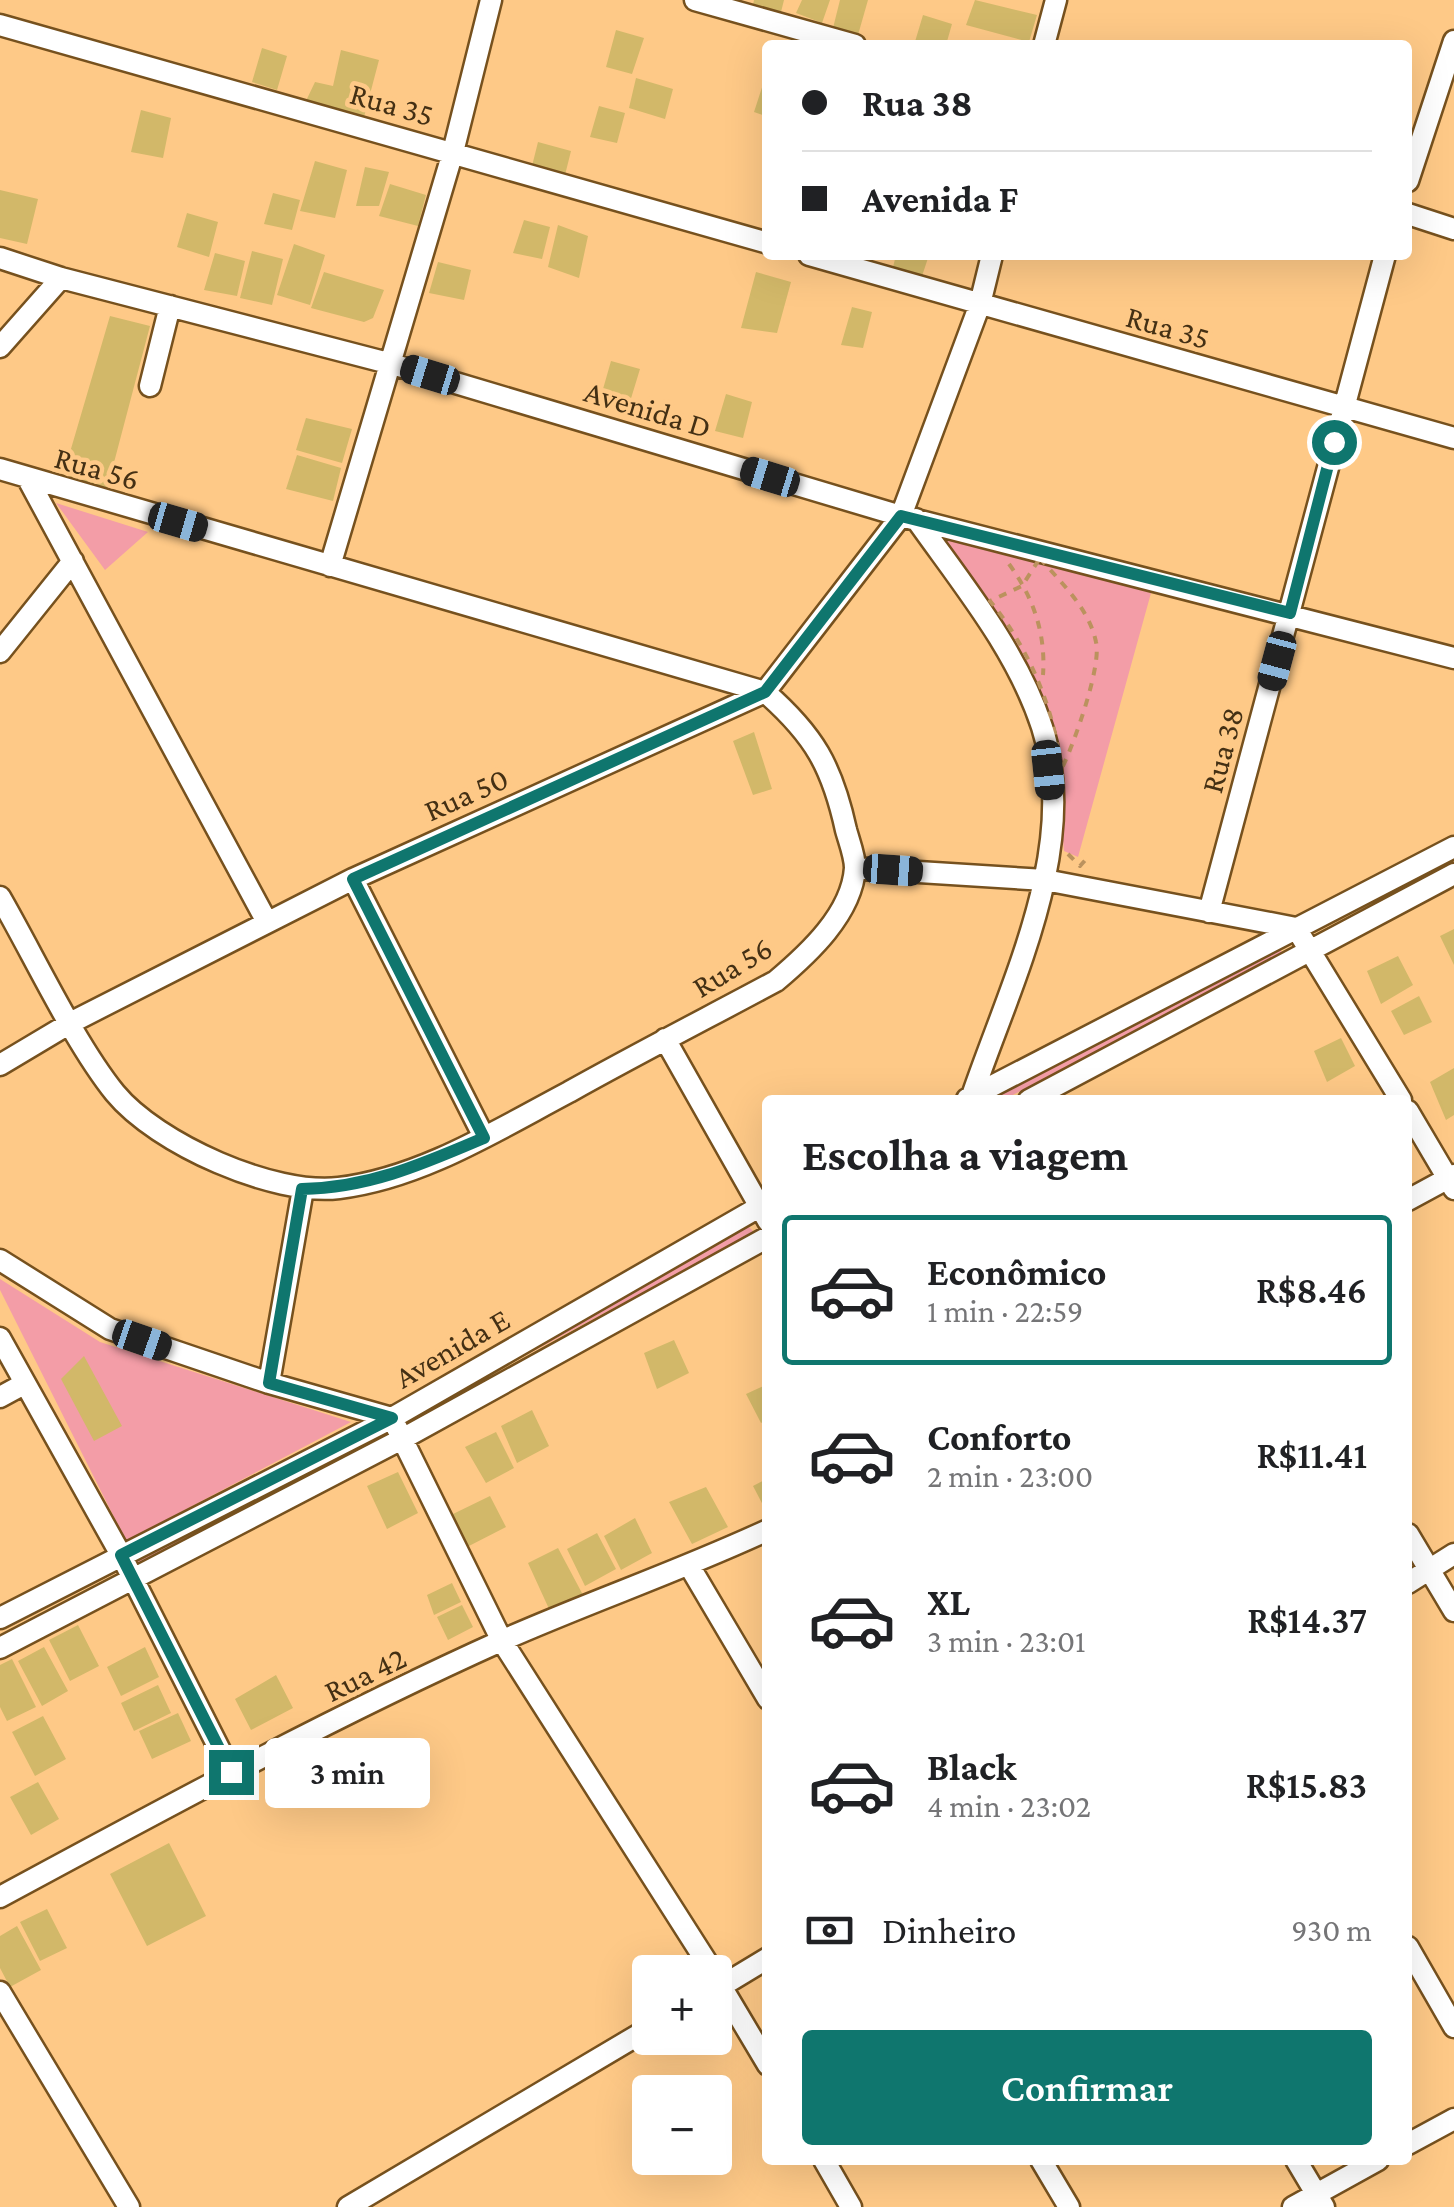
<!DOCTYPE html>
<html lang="pt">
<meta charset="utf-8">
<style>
:root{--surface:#fff;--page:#f2f2f2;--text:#202124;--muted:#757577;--line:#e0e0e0;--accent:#0f766e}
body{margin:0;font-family:"Crimson Pro",serif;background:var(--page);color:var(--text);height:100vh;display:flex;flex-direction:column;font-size:38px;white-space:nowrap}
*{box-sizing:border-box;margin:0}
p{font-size:32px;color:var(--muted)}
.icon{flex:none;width:55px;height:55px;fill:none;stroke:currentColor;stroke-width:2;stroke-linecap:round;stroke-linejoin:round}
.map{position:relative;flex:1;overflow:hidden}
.drawer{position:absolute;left:762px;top:1095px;width:650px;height:1070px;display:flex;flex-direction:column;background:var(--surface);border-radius:10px;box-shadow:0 10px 40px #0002}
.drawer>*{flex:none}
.guide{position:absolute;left:762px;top:40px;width:650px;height:220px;border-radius:10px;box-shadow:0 10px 40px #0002;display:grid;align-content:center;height:220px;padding:0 40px;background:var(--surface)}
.buttons{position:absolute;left:632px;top:1955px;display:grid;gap:20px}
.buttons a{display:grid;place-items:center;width:100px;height:100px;border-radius:10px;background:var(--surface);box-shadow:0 10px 40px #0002;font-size:50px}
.end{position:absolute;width:45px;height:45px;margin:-22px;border:12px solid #0f766e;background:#fff;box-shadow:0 0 0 5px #fff}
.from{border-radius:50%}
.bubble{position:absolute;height:70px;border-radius:10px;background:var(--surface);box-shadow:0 10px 40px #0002;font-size:32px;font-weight:600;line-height:70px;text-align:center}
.car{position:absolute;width:30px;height:60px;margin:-30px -15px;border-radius:12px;box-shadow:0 0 8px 2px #0007;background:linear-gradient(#222 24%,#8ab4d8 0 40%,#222 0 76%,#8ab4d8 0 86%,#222 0)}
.guide b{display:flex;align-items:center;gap:35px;height:95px;font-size:38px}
.guide b+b{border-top:2px solid var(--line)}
.guide i{width:25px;height:25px;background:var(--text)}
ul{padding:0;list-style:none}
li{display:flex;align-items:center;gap:30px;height:150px;margin:0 20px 15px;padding:0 20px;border:5px solid transparent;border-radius:10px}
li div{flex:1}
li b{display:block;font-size:38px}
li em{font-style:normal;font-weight:600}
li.active{border-color:var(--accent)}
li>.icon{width:90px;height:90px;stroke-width:1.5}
h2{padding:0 40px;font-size:45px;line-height:120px}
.pay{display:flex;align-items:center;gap:25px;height:110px;padding:0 40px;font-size:38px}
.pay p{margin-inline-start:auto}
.action{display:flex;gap:20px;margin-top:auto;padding:20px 40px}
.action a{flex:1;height:115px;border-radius:10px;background:var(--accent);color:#fff;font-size:40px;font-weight:600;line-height:115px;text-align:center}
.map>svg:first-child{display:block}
.green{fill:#f39da7}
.building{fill:#d2b869}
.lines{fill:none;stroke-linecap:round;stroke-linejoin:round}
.minor-casing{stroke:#76511e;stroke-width:25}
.path{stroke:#bb925e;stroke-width:4;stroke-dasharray:8 8;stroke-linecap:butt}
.minor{stroke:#fff;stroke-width:20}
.route{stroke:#0f766e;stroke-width:12}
.labels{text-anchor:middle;stroke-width:9;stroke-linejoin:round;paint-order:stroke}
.street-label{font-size:32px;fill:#443014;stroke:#fec987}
</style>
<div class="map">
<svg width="1454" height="2207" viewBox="0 0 1454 2207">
<rect width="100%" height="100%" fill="#fec987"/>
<path class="green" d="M56,503L148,532L105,570Z
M949,531L1151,593L1078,857L1064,851L1053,731L1014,640L938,544L939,536Z
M1280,948L1282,953L1275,958L1003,1100H981Z
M747,1225L753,1231L750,1235L431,1406Z
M0,1279L100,1342L351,1422L126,1541L0,1290Z
M383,1429L388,1434L384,1439L140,1564L132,1560Z"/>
<path class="building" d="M754,0H784L779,20L751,14Z
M802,0H830L822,23L796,13Z
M840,0H868L858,35L833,28Z
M975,0L1037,15L1029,42L966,25Z
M923,15L952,24L946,45H914Z
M616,30L644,38L632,74L606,67Z
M262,48L287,56L277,90L252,82Z
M341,50L379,60L364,117L305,103L315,82L333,86Z
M767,72L768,73V117L754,112Z
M636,78L673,89L665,119L629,108Z
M599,106L625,113L617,143L590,137Z
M141,110L171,118L163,158L131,152Z
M538,142L571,151L564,179L531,170Z
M315,161L347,170L335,218L300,211Z
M365,167L389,172L379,206H356Z
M390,184L426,195L418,226L379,216Z
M0,190L38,199L27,244L0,238Z
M273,193L300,200L292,230L264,224Z
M187,213L218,222L209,257L177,247Z
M524,220L550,227L542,259L513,253Z
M558,225L588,236L579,278L548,267Z
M294,244L325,255L310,305L277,295Z
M252,251L283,259L272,305L240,298Z
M215,253L245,261L237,296L204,290Z
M896,255H929L922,276L893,267Z
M438,262L471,270L464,300L429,293Z
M324,272L384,290L373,318L364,322L311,308Z
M756,272L791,282L777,333L741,328Z
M852,307L872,312L863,348L841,345Z
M110,316L150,326L107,489L63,476Z
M611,361L640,369L629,405L601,396Z
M726,394L752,402L743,438L715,431Z
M306,418L352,429L342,463L296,450Z
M297,455L341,468L333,501L286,489Z
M754,732L772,789L753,795L733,741Z
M1454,929V965L1440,936Z
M1398,956L1413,985L1381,1004L1367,971Z
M1419,996L1432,1022L1404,1035L1391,1011Z
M1341,1038L1355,1066L1327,1082L1314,1051Z
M1454,1068V1115L1446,1120L1430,1082Z
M674,1340L689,1373L657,1389L644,1353Z
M84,1356L122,1426L94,1441L61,1379Z
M768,1384V1419L761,1423L746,1394Z
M532,1410L549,1446L517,1463L501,1426Z
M496,1432L514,1468L486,1483L465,1447Z
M398,1472L418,1513L387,1529L367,1486Z
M768,1478V1508L765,1509L753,1486Z
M706,1487L728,1527L692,1544L669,1502Z
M490,1496L506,1527L467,1547L453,1514Z
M635,1518L652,1553L621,1570L604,1536Z
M597,1533L616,1569L585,1586L567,1549Z
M558,1548L583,1595L550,1611L528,1563Z
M452,1583L461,1602L434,1615L427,1595Z
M462,1605L473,1627L448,1640L437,1617Z
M78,1625L99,1666L70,1681L49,1640Z
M44,1647L68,1691L42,1706L18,1661Z
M145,1647L159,1677L121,1696L107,1667Z
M12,1659L36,1707L7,1721L0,1707V1665Z
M276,1675L293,1708L251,1730L235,1699Z
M158,1685L171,1713L134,1731L121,1703Z
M178,1713L191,1741L152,1759L139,1731Z
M43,1716L66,1759L35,1776L12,1732Z
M38,1782L59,1819L31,1835L10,1797Z
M169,1843L206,1916L147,1946L110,1874Z
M47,1909L67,1948L40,1961L20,1922Z
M17,1926L41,1970L10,1987L0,1968V1936Z"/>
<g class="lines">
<g class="minor-casing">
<path id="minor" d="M695,0L855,45
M0,25L768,243
M1044,45L1056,0
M1408,181L1454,41
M1408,214L1454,229
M809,255L1454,438
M0,258L61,278L392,364L901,516L1454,658
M0,347L61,278
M150,386L170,306
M0,469L765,692C814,735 832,766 846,830C849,841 855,856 855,868C852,914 808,954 776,981C707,1018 637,1054 569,1092C497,1130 421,1178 339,1188C274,1196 157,1144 115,1093C74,1042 34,956 0,897
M28,479L267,922
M916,519C962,584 1017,650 1042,727C1081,846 1010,984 972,1096
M330,566L453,152L491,0
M0,652L73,561
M855,868L1045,880L1296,928L1401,1100
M353,879L484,1137
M1209,912L1385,255
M665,1039L768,1221
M0,1065L72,1022L353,879L765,692L901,516L980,304L992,255
M967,1099L1454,847
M1029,1100L1454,874
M1408,1111L1454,1189
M1408,1200L1454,1175
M0,1260L110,1329L269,1383L392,1418L502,1641L713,1972
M0,1338L121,1555L231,1772
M269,1383L303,1189
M0,1397L24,1384
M1408,1534L1454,1611
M690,1567L768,1699
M1408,1583L1454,1554
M0,1618L392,1418L768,1202
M0,1648L404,1438L768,1237
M0,1897C165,1808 330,1718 501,1641C589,1602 680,1571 768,1530
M1408,1947L1454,2027
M715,1976L768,2065
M715,1990L768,1958
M0,1992L129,2207
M1408,2144L1454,2119
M824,2160L851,2207
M1041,2160L1069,2207
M1296,2160L1324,2207
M348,2207L650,2028
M1293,2207L1378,2160"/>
</g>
<path class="path" d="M1040,558C1061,583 1089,608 1096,642C1102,666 1073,747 1061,770C1055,710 1029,648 990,601L1022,586Z
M1009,564C1033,597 1046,633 1043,675
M1068,854L1080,866L1089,856"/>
<use href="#minor" class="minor"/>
</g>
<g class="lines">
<path class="route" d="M231,1772L121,1555L392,1418L269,1383L302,1189C369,1188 423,1164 484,1138L353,879L765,692L901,516L1290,613L1334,442"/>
</g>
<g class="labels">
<g class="street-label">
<text transform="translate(392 104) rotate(16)" y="11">Rua 35</text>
<text transform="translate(1168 327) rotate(16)" y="11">Rua 35</text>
<text transform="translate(648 409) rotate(17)" y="11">Avenida D</text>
<text transform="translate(97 468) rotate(16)" y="11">Rua 56</text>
<text transform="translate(1222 750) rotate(-75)" y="11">Rua 38</text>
<text transform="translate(466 794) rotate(-24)" y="11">Rua 50</text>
<text transform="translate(732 967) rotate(-31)" y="11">Rua 56</text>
<text transform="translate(452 1348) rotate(-30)" y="11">Avenida E</text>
<text transform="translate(365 1674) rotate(-26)" y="11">Rua 42</text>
</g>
</g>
</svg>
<div class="buttons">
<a>+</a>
<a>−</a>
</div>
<i class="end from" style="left:1334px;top:442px"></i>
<i class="end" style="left:231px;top:1772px"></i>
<div class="bubble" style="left:265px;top:1738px;width:165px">3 min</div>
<i class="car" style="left:430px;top:375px;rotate:287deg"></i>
<i class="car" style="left:770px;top:477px;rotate:287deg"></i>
<i class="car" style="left:178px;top:522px;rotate:106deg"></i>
<i class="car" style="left:1277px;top:661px;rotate:195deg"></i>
<i class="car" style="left:1048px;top:770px;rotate:174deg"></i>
<i class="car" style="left:893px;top:870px;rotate:94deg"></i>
<i class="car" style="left:142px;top:1340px;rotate:109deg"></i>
<div class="guide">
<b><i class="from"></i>Rua 38</b>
<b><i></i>Avenida F</b>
</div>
<section class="drawer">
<h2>Escolha a viagem</h2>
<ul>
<li class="active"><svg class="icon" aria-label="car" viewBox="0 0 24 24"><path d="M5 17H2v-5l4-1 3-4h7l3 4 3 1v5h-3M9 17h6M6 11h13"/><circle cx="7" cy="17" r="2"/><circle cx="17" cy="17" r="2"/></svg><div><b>Econômico</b><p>1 min · 22:59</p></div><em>R$8.46</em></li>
<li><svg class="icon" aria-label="car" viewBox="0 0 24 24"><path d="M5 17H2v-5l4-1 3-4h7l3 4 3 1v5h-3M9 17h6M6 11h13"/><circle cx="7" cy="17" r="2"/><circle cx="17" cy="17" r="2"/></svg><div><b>Conforto</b><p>2 min · 23:00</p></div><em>R$11.41</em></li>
<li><svg class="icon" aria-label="car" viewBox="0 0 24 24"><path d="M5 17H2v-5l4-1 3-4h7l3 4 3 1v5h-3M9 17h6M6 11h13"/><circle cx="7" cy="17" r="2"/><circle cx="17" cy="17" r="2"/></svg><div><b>XL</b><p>3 min · 23:01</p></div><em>R$14.37</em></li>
<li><svg class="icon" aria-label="car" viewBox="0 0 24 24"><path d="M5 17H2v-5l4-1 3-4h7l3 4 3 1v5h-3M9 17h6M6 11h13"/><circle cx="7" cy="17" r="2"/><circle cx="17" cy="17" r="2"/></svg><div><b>Black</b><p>4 min · 23:02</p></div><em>R$15.83</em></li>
</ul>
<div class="pay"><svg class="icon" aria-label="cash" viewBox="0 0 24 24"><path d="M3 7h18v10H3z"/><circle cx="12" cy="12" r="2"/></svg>Dinheiro<p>930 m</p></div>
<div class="action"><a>Confirmar</a></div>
</section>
</div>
